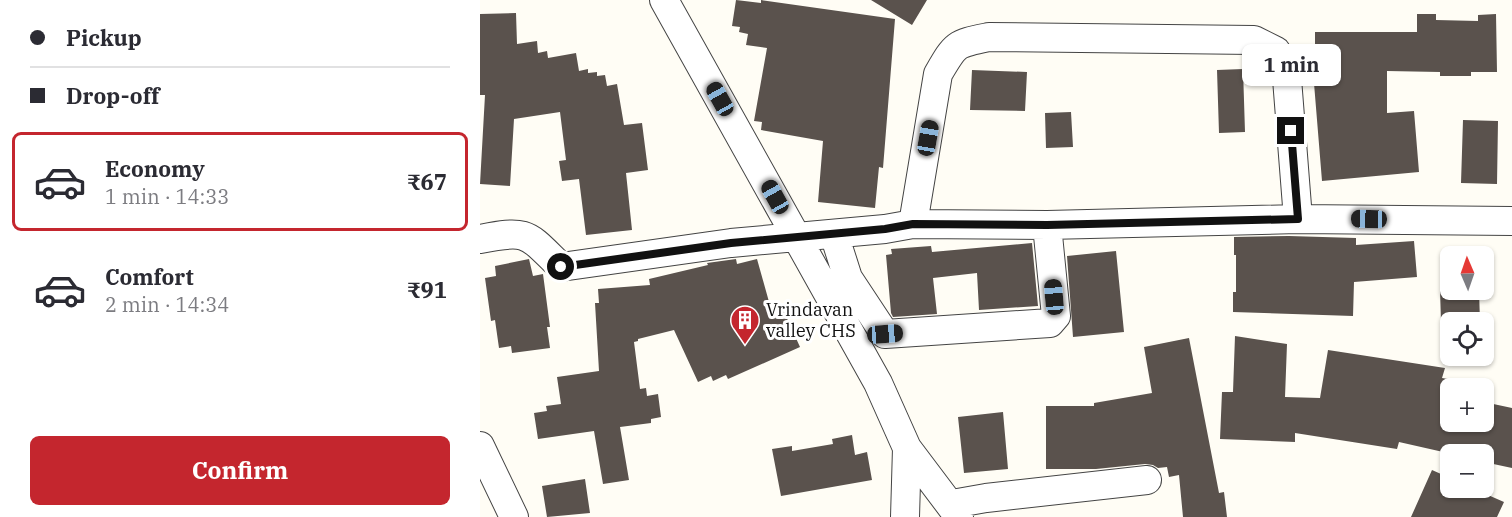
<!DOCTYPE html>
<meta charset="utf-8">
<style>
:root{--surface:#fff;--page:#f2f2f3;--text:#2b2b33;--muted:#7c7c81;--line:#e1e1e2;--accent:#c4262e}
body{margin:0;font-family:"IBM Plex Serif",serif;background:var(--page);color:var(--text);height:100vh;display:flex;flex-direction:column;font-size:22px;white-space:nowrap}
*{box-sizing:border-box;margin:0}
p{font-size:20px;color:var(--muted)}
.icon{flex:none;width:33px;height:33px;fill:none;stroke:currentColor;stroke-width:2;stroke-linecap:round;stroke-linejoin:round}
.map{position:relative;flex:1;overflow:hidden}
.details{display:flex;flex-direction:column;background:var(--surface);width:480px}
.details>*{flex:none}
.guide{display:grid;align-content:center;height:132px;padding:0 30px;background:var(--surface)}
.needle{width:39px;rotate:358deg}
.buttons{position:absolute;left:960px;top:246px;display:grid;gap:12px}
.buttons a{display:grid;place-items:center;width:54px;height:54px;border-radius:9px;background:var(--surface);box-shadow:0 2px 4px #0004;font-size:30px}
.end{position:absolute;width:27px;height:27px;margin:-14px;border:8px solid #111;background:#fff;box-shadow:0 0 0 3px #fff}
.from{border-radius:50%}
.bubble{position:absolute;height:42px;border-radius:9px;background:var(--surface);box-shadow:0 2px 4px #0004;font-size:20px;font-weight:700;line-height:42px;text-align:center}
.car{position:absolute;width:18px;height:36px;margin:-18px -9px;border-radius:8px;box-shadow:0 0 4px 2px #0007;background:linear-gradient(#222 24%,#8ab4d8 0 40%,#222 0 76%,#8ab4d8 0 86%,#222 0)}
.guide b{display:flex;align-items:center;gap:21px;height:57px;font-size:22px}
.guide b+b{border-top:2px solid var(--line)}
.guide i{width:15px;height:15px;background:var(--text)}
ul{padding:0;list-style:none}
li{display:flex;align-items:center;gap:18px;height:99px;margin:0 12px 9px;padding:0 18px;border:3px solid transparent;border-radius:9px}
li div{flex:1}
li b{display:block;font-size:22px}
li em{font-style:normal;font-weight:700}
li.active{border-color:var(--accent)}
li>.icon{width:54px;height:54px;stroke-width:1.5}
.cta{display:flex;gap:12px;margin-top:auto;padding:12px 30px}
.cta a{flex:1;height:69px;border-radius:9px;background:var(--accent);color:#fff;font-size:24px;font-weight:700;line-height:69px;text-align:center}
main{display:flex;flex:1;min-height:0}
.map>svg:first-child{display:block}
.building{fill:#5a524d}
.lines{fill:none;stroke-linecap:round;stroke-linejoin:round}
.street-casing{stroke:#444;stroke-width:30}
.street{stroke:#fff;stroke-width:28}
.route{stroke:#111;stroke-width:8}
.labels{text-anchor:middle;stroke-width:6;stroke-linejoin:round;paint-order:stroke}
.poi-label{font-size:18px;fill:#111;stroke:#fff;text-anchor:start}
</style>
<main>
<section class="details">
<div class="guide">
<b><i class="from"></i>Pickup</b>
<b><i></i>Drop-off</b>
</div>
<ul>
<li class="active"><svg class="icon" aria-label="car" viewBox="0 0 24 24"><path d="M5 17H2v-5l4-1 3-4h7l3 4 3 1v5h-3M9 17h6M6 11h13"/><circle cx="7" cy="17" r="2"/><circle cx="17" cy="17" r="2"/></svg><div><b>Economy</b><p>1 min · 14:33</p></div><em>₹67</em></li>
<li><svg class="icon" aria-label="car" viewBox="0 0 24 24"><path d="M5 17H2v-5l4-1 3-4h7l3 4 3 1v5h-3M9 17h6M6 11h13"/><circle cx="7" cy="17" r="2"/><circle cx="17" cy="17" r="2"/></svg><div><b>Comfort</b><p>2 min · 14:34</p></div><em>₹91</em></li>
</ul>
<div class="cta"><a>Confirm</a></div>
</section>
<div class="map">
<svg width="1032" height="517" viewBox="0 0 1032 517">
<rect width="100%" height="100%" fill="#fffdf5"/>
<path class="building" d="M256,0L281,3V0L415,19L403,168L399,167L395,208L338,202L343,141L281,130L282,122L274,121L287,48L266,45L268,34L259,32L260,27L252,26Z
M391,0H447L432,25Z
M36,13L37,44L57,41L58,53L67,51L68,58L96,53L99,71L108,69V73L117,72V76L125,75L127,86L137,84L144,125L162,123L168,170L146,173L152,230L106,235L99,179L82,181L79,161L86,160L80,112L34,119L30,186L0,184L5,95H0V14Z
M937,14H956V20L998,21V15L1016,14L1017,72H991V76H960V72L907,71V113L934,111L939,172L842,181L833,71H835V32H937Z
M763,69L765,132L739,133L737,70Z
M492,70L547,72L545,111L490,110Z
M591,112L593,147L566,148L565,113Z
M983,120L1018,121L1017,184L981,183Z
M809,236L876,238V245L934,241L937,277L874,282L873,316L753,312V292H756V255H754V237Z
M552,243L558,306L499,310L497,273L453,278L457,314L413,317L411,313L406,255L412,254L411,249L451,246L452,252Z
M636,251L644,332L593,337L587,256Z
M49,259L53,276L63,274L70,327H67L70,348L32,353L31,346L19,348L15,320L11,321L5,278L16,276L15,266Z
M256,259L257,264L277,259L291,309L301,305L320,347L248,379L246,375L233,381L231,376L218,382L194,330L158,339V341L154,342L160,389L166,388L167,396L178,394L181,417L171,419V423L140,427L149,480L123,484L114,431L58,439L54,413L67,411L66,406L81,404L77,377L119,371L115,303H119L118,289L170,285L169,279L228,265L227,263Z
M960,290H999L1000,322H961Z
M755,336L807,344L805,397L840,398L848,350L965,368L962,378L968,379L967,387L971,388L970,422H1004V402L1032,408V468L1004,462V454H972L919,442L917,449L815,433V442L740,439L742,392H753Z
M709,338L739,493L744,492L747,517H703L699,475L689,477L687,467L678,468L673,465L665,464L616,469H566V406H614V403L672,393L664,347Z
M523,412L528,469L484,473L478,417Z
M372,435L375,455L387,452L392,480L301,496L292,449L312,446V451L353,444L352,439Z
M952,470L970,478V488H992L1024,502L1017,517H931Z
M105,479L110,513L67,517L62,486Z"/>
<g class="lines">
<g class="street-casing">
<path id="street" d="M184,0L398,383L427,448L479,517
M433,224L458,74C476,43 475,44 509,37L774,40L796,51L806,66L818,219
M354,234L368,278L405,334L570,323L576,316L567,225
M0,239C49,229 47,234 81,267L251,243L405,229L433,224L567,225L818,219L1032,221
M0,446L34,517
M472,504L506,498L667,480
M425,517L427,448"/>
</g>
<use href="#street" class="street"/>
</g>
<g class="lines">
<path class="route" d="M81,267L251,243L405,229L433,224L567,225L818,219L811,131"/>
</g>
<defs>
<g id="building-pin" transform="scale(1.5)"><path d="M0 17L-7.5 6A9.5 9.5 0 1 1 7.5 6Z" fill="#c4262e" stroke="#fff"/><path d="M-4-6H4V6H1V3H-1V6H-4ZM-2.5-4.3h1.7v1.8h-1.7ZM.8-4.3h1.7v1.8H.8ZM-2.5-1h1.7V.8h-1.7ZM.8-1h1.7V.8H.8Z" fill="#fff"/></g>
</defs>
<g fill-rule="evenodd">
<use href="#building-pin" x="265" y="320"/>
</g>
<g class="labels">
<g class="poi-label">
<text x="286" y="316">Vrindavan<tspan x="286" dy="21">valley CHS</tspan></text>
</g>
</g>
</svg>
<div class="buttons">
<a><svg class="needle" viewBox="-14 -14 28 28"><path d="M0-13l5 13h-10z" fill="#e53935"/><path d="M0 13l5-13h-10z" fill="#7c7c81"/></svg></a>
<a><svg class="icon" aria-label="locate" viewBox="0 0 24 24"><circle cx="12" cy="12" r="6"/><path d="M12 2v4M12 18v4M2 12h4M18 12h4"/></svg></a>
<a>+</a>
<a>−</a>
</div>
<i class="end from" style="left:81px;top:267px"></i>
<i class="end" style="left:811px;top:131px"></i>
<div class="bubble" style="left:762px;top:44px;width:99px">1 min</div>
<i class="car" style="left:240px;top:99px;rotate:331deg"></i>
<i class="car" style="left:448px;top:138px;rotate:10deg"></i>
<i class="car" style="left:295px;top:197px;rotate:331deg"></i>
<i class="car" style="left:889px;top:219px;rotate:271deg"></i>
<i class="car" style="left:574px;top:297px;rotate:355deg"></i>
<i class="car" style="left:405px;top:334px;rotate:86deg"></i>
</div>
</main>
